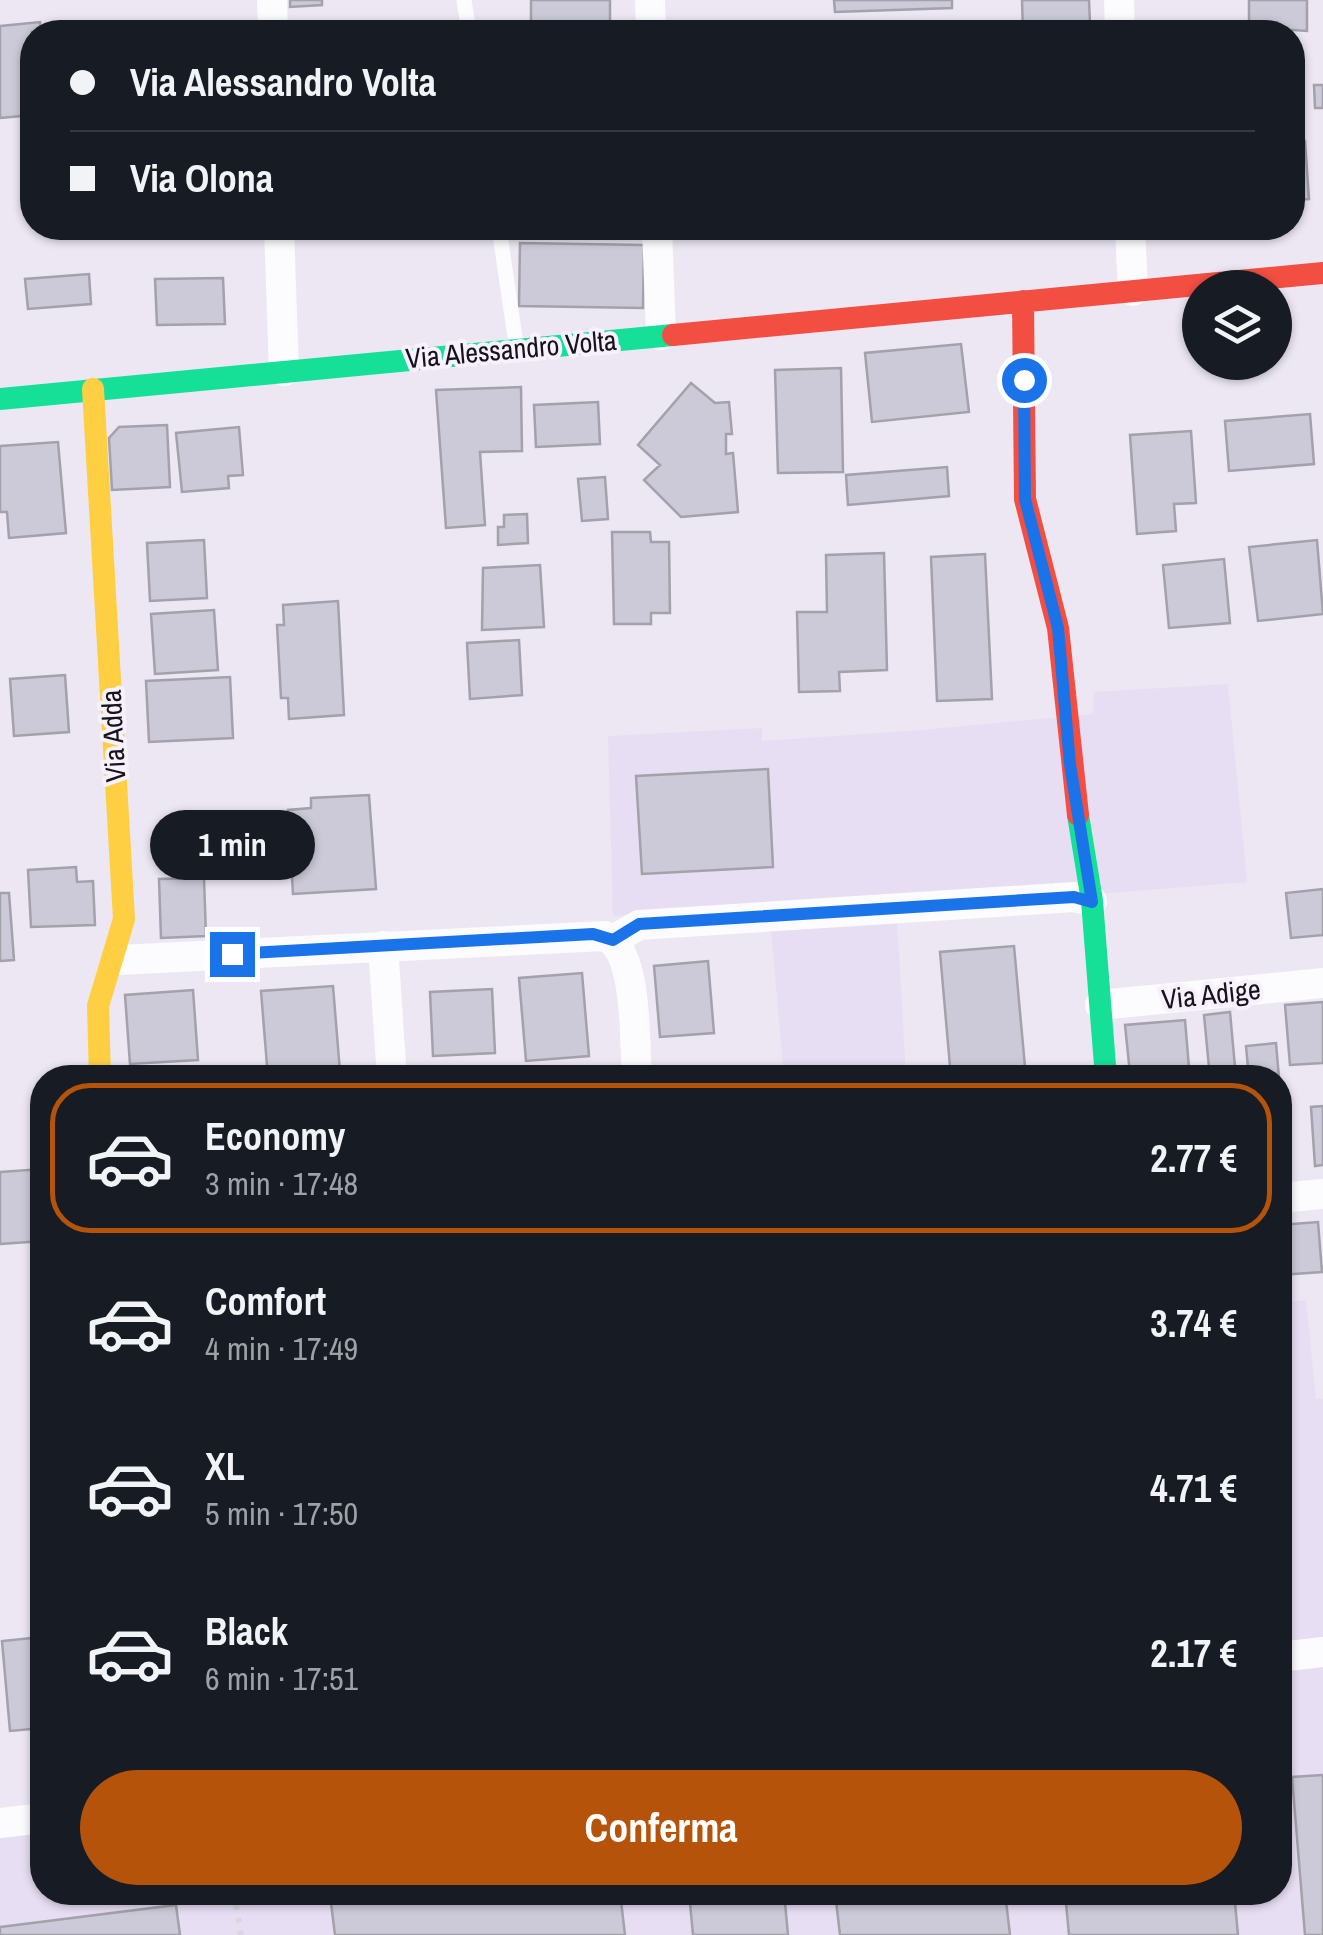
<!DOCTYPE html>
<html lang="it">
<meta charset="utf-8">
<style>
:root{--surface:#171b24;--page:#242831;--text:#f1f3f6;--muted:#9ea1a6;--line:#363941;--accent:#b45309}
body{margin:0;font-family:"Archivo Narrow",sans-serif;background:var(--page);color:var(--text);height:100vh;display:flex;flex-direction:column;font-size:38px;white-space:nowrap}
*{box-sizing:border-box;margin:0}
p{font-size:32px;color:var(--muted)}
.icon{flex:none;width:55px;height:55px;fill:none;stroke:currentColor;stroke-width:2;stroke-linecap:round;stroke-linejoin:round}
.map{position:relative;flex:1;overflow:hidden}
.side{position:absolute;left:30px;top:1065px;width:1262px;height:840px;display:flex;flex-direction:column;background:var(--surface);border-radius:40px;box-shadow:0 2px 8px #0004}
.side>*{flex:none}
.banner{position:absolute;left:20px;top:20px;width:1285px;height:220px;border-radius:40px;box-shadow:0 2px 8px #0004;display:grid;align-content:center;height:220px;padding:0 50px;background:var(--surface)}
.fabs{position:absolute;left:1182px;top:270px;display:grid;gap:20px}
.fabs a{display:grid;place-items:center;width:110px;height:110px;border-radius:50%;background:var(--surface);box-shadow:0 2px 8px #0004;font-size:50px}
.end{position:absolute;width:45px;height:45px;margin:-22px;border:12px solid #1a73e8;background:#fff;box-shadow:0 0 0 5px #fff}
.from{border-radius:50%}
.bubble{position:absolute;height:70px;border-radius:35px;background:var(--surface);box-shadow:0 2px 8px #0004;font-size:32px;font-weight:800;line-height:70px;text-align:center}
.banner b{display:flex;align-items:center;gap:35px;height:95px;font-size:38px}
.banner b+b{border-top:2px solid var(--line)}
.banner i{width:25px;height:25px;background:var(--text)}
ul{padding:18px 0 0;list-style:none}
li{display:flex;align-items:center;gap:30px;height:150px;margin:0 20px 15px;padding:0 30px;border:5px solid transparent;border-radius:40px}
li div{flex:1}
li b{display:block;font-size:38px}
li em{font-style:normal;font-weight:800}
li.current{border-color:var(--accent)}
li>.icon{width:90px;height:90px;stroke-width:1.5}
.primary-button{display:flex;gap:20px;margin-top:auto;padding:20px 50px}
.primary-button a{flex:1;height:115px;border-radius:60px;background:var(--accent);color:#fff;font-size:40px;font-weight:800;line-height:115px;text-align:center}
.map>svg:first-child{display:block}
.built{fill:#e7def3}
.building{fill:#cccad8;stroke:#a3a1a9;stroke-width:2.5}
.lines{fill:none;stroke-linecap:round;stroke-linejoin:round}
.path{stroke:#d8d7db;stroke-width:6;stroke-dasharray:5 8;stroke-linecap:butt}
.lane{stroke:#fcfbfd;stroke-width:15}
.street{stroke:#fcfbfd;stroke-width:30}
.fast{stroke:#16e098;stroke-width:22}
.slow{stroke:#ffcf43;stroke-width:22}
.jam{stroke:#f24e42;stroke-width:22}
.route{stroke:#1a73e8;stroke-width:12}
.labels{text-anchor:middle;stroke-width:8;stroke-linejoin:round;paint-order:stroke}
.street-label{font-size:28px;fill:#16131a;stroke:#f7f1fe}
</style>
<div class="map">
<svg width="1323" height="1935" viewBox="0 0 1323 1935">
<rect width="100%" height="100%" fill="#ece7f2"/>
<path class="built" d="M1228,684L1247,882L1110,893L897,920L906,1077H784L769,907L613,916L608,736L762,728V741L922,730L1093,714L1094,692Z
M1306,1300L1316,1399H1323V1649L1280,1654V1303Z
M1323,1663V1935H0V1834L42,1829V1892H1280V1669Z"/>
<path class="building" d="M290,0H322V5L290,7Z
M531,0H610V32H531Z
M834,0H952V8L835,12Z
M1022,0H1089L1090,23H1084L1085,32H1023Z
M1249,0H1307V31L1249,27Z
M40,22L41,32H32V115L0,118V26Z
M1314,85H1323V108H1315Z
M1305,141L1309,199L1292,200V142Z
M520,243L644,245L643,308L519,306Z
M89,274L91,304L28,309L25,279Z
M223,278L225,324L157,325L155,279Z
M961,344L969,412L872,422L865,353Z
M841,368L843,472L778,473L775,370Z
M691,383L715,403L729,402L732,434H726V454L733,453L738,512L681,517L644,480L660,465L638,445Z
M521,387L522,451L480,452L485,525L446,528L436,390Z
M598,402L600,444L536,447L534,405Z
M1310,414L1314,464L1229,471L1225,421Z
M167,425L170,487L112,490L109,438L119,427Z
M239,427L243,475L228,476L229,488L182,492L176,433Z
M1191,431L1196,503L1174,504L1176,531L1137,534L1130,435Z
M58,442L66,533L9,538L7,512H0V446Z
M947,467L949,496L848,505L846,475Z
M605,477L608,519L582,521L578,479Z
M527,514L528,543L498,545V527H504V515Z
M612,532H650L651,542H669L670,613H651V624H614Z
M204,540L207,598L150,601L147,543Z
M1317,540L1323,614L1258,621L1249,547Z
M884,553L887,670L839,672L840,691L799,692L797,612H827L826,555Z
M985,554L992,699L937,701L931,557Z
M1224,559L1230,623L1169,628L1163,565Z
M540,565L544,627L482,630L483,568Z
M338,601L344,715L289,719L288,698H281L277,625H284L283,605Z
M214,610L218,670L155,674L151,614Z
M519,640L522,695L470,699L467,643Z
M65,675L69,732L14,736L10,679Z
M230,677L233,738L149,742L146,681Z
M768,769L773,867L642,874L636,776Z
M369,795L376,889L293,894L288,810L311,808V798Z
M76,867L77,882L93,881L95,925L31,927L28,870Z
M204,878L206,936L161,938L159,879Z
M1323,889V935L1291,938L1286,893Z
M0,893H9L14,960L0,961Z
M1014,946L1026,1078H951L940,952Z
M708,961L714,1033L660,1037L654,966Z
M582,973L589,1056L526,1061L519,978Z
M333,986L340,1072L268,1078L261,991Z
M492,989L495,1053L433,1056L430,992Z
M193,990L198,1060L130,1064L125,995Z
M1323,1002V1063L1290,1065L1285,1005Z
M1230,1012L1236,1078H1210L1204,1015Z
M1185,1020L1189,1068L1130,1074L1125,1025Z
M1276,1043L1279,1078H1249L1246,1046Z
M1323,1106V1165L1315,1166L1311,1107Z
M42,1169V1241L0,1244V1172Z
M1318,1222L1322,1272L1280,1275V1225Z
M42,1637V1728L10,1731L2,1641Z
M1323,1775V1935H1305L1292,1777Z
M348,1892H620L625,1935H335L330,1895Z
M689,1892H784L788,1935H693Z
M835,1892H1005L1010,1935H840Z
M1065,1892H1234L1238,1935H1069Z
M176,1905L180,1935H0V1927Z"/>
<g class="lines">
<path class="path" d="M234,1892L241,1935"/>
<path class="lane" d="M464,0L469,32
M499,228L516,344"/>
<path class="street" d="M272,0L273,32
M650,0L651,32
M1119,0L1120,32
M279,228L284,371
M657,228L661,335
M1130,228L1133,291
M613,940L639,925L1074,897L1092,901
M383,946L392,1078
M118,960L605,936C639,951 634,1043 637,1078
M1100,1005L1323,983
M1280,1198L1323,1194
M1280,1657L1323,1652
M0,1823L42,1818"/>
<path class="fast" d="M0,399L673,335
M1078,815L1092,901L1106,1078"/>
<path class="slow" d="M93,389L124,919L98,1006L100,1078"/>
<path class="jam" d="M1023,301L1025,499L1058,628L1078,815
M673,335L1323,273"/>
</g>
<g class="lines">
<path class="route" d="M232,954L593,934L613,940L639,924L1074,897L1092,902L1070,764L1058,628L1025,499L1024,380"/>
</g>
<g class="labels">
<g class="street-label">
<text transform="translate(511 349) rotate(-5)" y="10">Via Alessandro Volta</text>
<text transform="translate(113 736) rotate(-93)" y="10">Via Adda</text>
<text transform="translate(1211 994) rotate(-6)" y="10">Via Adige</text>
</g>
</g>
</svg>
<div class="fabs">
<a><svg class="icon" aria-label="layers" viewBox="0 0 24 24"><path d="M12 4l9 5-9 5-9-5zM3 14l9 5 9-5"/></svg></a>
</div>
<i class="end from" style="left:1024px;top:380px"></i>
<i class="end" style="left:232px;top:954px"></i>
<div class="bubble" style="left:150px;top:810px;width:165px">1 min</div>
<div class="banner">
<b><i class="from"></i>Via Alessandro Volta</b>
<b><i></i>Via Olona</b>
</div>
<section class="side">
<ul>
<li class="current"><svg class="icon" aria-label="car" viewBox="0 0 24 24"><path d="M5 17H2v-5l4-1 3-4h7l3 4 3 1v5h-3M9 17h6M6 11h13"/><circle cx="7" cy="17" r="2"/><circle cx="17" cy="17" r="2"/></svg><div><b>Economy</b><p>3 min · 17:48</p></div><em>2.77 €</em></li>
<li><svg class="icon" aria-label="car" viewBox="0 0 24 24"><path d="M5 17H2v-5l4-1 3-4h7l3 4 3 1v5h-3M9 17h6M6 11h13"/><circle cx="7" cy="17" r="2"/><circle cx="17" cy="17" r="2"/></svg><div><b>Comfort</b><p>4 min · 17:49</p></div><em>3.74 €</em></li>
<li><svg class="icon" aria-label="car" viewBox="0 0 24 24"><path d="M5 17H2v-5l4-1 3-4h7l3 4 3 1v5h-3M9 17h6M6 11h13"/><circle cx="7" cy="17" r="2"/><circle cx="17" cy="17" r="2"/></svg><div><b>XL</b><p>5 min · 17:50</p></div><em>4.71 €</em></li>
<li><svg class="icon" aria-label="car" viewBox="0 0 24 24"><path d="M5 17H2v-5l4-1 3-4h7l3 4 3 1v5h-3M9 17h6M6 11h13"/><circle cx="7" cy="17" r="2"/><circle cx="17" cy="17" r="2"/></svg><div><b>Black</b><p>6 min · 17:51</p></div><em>2.17 €</em></li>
</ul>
<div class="primary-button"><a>Conferma</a></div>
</section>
</div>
